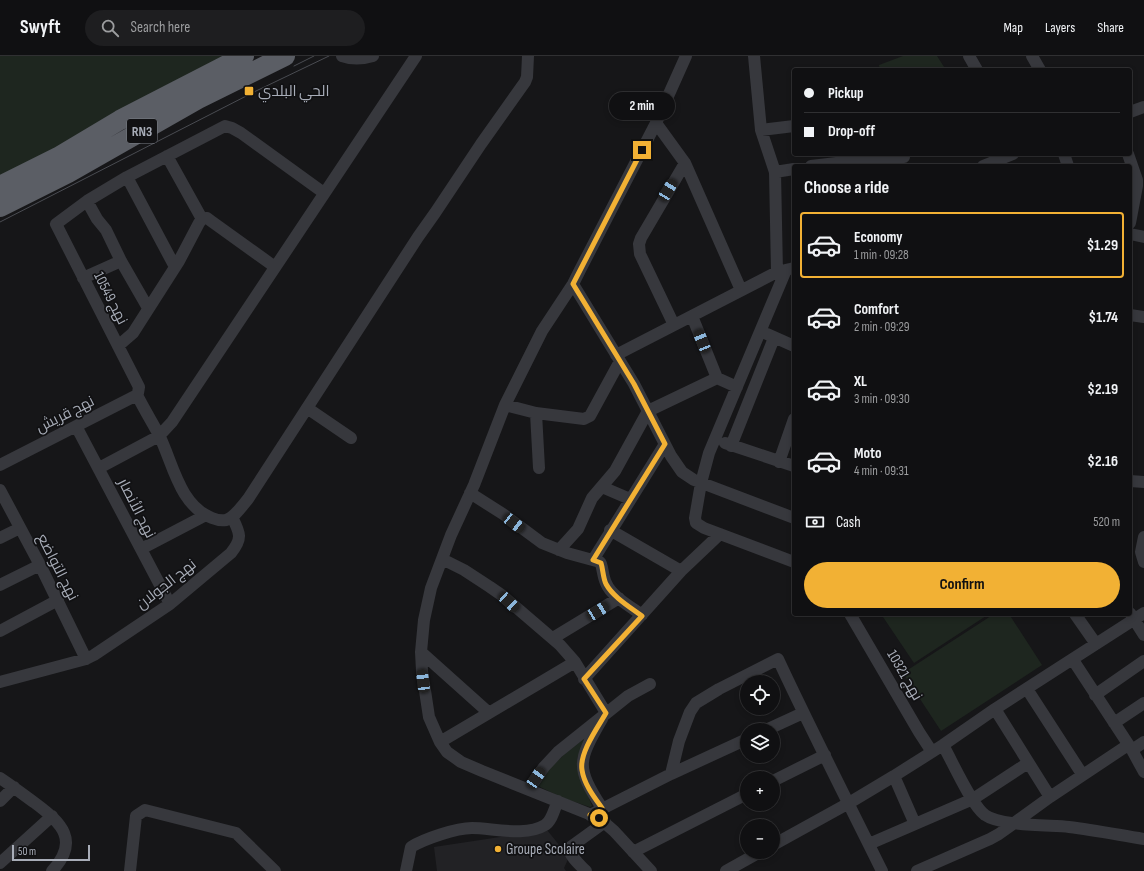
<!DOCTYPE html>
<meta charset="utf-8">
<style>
:root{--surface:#101012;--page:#1e1e20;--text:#f1f3f6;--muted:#9c9d9f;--line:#303032;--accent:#f2b134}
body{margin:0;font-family:"Sofia Sans Condensed",Cairo,sans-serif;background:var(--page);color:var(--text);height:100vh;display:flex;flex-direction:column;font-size:15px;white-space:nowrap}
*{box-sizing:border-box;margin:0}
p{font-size:13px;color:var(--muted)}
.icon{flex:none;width:22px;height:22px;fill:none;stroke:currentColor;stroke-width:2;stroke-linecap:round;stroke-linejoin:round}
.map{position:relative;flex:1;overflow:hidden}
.details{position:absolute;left:792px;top:108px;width:340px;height:452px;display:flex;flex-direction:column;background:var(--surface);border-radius:4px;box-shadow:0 2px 6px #0003,0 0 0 1px var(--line)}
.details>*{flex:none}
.top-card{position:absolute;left:792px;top:12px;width:340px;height:88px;border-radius:4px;box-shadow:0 2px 6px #0003,0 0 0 1px var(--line);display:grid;align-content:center;height:88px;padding:0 12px;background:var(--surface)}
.controls{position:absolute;left:740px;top:619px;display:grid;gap:8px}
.controls a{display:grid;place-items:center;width:40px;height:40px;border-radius:50%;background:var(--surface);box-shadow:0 2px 6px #0003,0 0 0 1px var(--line);font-size:20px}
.scale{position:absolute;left:12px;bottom:10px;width:78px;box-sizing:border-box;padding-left:4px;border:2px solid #a8adb8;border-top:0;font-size:11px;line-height:14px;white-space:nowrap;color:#a8adb8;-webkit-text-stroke:3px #111113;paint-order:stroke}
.end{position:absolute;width:18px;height:18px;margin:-9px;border:5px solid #f2b134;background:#111;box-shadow:0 0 0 2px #111}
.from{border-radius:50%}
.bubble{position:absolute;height:28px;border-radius:14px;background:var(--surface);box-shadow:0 2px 6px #0003,0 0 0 1px var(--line);font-size:13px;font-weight:700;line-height:28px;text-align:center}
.car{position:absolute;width:12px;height:24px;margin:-12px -6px;border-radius:5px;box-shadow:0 0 3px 1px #0007;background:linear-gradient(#222 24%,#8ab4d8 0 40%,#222 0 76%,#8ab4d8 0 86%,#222 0)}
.top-card b{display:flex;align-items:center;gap:14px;height:38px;font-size:15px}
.top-card b+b{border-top:1px solid var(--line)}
.top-card i{width:10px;height:10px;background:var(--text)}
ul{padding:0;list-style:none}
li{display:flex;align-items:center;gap:12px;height:66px;margin:0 8px 6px;padding:0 4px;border:2px solid transparent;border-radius:4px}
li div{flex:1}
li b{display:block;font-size:15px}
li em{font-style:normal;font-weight:700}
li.selected{border-color:var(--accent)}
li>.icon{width:36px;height:36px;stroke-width:1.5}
h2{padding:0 12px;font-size:18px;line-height:48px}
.pay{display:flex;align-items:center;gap:10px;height:44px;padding:0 12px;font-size:15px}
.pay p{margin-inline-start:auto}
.action{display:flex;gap:8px;margin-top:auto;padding:8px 12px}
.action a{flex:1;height:46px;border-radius:24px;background:var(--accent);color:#111;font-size:16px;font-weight:700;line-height:46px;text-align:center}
header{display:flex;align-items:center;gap:24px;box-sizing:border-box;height:56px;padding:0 20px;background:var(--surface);border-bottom:1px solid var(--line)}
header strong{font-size:19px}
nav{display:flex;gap:22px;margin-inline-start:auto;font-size:14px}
.search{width:280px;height:36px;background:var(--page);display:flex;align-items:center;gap:10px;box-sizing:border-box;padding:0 14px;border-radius:22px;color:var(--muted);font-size:15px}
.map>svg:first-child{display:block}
.built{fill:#222225}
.green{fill:#1e261f}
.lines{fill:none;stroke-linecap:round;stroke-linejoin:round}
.minor{stroke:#37383d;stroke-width:12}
.trunk{stroke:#5b5e65;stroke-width:20}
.tram{stroke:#4a4c52;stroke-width:1}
.route{stroke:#f2b134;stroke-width:5}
.poi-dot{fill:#f2b134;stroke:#111113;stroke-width:1.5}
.labels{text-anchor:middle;stroke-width:3.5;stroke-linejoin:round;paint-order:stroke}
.shield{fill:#111113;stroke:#7b7e86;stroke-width:1}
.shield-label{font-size:14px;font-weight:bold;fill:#a8adb8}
.poi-label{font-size:15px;fill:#a8adb8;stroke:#111113;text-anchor:start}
.street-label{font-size:15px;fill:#a8adb8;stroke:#111113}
</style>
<header>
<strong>Swyft</strong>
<div class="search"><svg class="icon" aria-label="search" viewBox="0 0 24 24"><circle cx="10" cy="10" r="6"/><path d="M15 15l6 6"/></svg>Search here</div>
<nav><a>Map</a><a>Layers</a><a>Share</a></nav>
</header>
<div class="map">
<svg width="1144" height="815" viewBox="0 0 1144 815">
<rect width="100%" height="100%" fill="#161618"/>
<path class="built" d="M547,774L569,801L564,812L566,815H437L434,791Z"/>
<path class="green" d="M0,0H229L0,122Z
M903,0H937L946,14H880L879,9Z
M881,558H989L914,607Z
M994,558H1009L1042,609L941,675L903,617Z
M584,683L577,703L580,720L592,750L590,751L563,742L538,730L551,711L567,696Z"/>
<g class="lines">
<path class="minor" d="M342,0C353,4 363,3 373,0
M754,0L761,74L775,116L777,216
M969,0L977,14
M1032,0L1040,14
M1130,56L1144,51
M656,67L685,107L741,234
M761,74L794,70
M1064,98L1068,110
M1128,98L1137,124V130L1130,167
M167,100L202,163
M811,110L879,102L904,101
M983,110L1013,98
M775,116L794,113
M127,121L175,211
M87,145L97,163L106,174L121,205L148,252
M1130,178L1144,181
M786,214L709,397L701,427L695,462L696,467L704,472L794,506
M83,222L121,205
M573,228L634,328L671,400L682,416L694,424L794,462
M1130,259L1144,261
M692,260L717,322
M674,269L640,198L639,188L641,182L685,107
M767,278L794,290
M118,290L133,277L179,205L199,167L202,163L207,162L211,165L275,211
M616,299L777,216L794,212
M137,339C144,353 152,366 159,379C173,407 179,449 212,462C217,464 221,465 226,464C235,461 242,450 248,443L418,181L435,157L481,88L525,26L527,21L528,0
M505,349L536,357L584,363L590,360L620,305
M307,352L351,382
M536,357L539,412
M76,370L170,548
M725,387L794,410
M731,390L774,282
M779,406L794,363
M0,409L137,339L138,337L139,331L56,168L87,145L127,121L225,70L232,72L241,77L324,137
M99,412L159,380L172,366L416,0
M1130,425L1144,426
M602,431L630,443
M0,434L40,509L86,603
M470,437L503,458L542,487L567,497L600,506L601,508C603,514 603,521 606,527C611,540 631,551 642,559
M610,474L681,515
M1144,481L1141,496L1144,506
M0,482L20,472
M141,493L206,459
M559,494L578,473L592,442L615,415L648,355L717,322L737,331
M442,503L464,514L490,531L503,540L560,589L575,606L606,657
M593,504L665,388
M0,529L40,509
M1130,557L1144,579
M850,558L919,676L932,696
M1075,558L1096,588
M0,575L58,544
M553,582L619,542
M421,596L488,656
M1073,604L1132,694L1144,716
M584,623L681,515L720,478
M0,626L86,603L94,599L170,548L231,497C243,482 240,477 232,461
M1027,633L1082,718
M1095,639L1144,605
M995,653L1050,741
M1114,667L1144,647
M766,674L803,657
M440,686L575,606
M943,689C952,705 972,750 985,759C1000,770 1049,769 1069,771C1094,774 1119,779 1144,783
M1132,694L1144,686
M671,718L679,685L690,656L696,647L719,633L778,603C811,674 847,744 882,815
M894,720L915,768
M0,722C12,730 24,739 35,747C62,767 80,785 52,815
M773,725L825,699
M529,733L544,711L558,696L628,640L650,628
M0,745L14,731
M602,752C575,710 578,705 602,663
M590,759L671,718L747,683
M869,788L973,743L1028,707
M773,789L849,747L894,720L943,689L995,653L1144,557
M633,796L747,738
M0,807L52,760
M130,815L136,760L145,754L236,777L275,815
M406,815L411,791C424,783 456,772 472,772C492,772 526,781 545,769C552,765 554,753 558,745
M586,815C580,809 570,801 569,792L605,766
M651,815L614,775L599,762L482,715L461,706L447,696L440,686L429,661L422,615L421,596L424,564L431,532L451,479L474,429L505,349L542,275L573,228L580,214L656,67L686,0
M726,815L760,796
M917,815L990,783L999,778L1050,741L1128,689"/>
<path class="trunk" d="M0,130L58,101L120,64L244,0
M0,151L68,117L198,43L285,0"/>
<path class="tram" d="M294,10L314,0
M0,166L256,35L329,0"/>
</g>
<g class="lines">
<path class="route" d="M599,762L590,759L602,752C594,741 584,728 582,714C579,697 598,671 606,657L584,623L642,560C630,551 613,541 606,528C603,522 603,513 601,507L593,504L665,388L634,328L573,228L642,94"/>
</g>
<g class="poi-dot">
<rect x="244" y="30" width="10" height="10" rx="2"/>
<circle cx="498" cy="793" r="4"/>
</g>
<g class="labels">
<rect class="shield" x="127" y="63" width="30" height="24" rx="3"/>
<g class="shield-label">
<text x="142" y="80">RN3</text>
</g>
<g class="poi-label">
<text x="258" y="40">الحي البلدي</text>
<text x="506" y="798">Groupe Scolaire</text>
</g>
<g class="street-label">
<text transform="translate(111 242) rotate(63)" y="5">نهج 10549</text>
<text transform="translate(65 358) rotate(-27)" y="5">نهج قريش</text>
<text transform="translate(137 452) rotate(63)" y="5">نهج الأنصار</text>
<text transform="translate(58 511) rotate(63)" y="5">نهج التواضع</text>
<text transform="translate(166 528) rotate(-38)" y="5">نهج الجولان</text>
<text transform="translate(905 619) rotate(60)" y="5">نهج 10321</text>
</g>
</g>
</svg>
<div class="controls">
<a><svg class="icon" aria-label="locate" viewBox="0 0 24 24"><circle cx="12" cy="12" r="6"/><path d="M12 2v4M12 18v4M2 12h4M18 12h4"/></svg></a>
<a><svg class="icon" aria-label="layers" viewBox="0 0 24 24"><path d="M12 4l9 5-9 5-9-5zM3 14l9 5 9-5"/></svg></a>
<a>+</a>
<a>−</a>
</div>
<div class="scale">50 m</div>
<i class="end from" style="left:599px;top:762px"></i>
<i class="end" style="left:642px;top:94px"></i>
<div class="bubble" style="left:609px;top:36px;width:66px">2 min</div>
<i class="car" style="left:668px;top:134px;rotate:31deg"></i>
<i class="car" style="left:702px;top:285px;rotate:338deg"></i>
<i class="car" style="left:514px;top:467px;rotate:128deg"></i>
<i class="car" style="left:509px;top:546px;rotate:133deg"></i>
<i class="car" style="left:598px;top:555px;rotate:58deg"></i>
<i class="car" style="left:423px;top:625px;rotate:353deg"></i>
<i class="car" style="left:536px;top:722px;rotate:34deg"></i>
<div class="top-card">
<b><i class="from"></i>Pickup</b>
<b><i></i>Drop-off</b>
</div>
<section class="details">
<h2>Choose a ride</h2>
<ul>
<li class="selected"><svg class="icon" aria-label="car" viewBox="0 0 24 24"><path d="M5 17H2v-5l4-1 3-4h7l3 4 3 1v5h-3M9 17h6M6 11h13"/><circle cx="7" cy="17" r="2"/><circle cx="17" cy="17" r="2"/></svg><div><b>Economy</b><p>1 min · 09:28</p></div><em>$1.29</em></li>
<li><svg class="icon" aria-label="car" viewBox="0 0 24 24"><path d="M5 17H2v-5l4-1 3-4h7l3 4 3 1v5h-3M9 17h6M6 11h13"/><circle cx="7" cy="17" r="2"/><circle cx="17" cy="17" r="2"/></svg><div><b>Comfort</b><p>2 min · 09:29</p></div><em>$1.74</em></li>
<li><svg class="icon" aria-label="car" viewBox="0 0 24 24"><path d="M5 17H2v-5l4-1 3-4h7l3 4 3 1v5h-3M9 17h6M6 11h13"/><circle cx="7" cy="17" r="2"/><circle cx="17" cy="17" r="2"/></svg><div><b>XL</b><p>3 min · 09:30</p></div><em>$2.19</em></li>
<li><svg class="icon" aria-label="car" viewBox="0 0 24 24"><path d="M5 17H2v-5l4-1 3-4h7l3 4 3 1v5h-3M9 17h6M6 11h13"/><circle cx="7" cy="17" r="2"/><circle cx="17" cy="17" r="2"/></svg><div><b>Moto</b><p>4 min · 09:31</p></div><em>$2.16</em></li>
</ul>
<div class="pay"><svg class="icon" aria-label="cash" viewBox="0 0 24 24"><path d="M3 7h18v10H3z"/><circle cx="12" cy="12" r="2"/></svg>Cash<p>520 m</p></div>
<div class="action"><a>Confirm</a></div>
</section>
</div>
